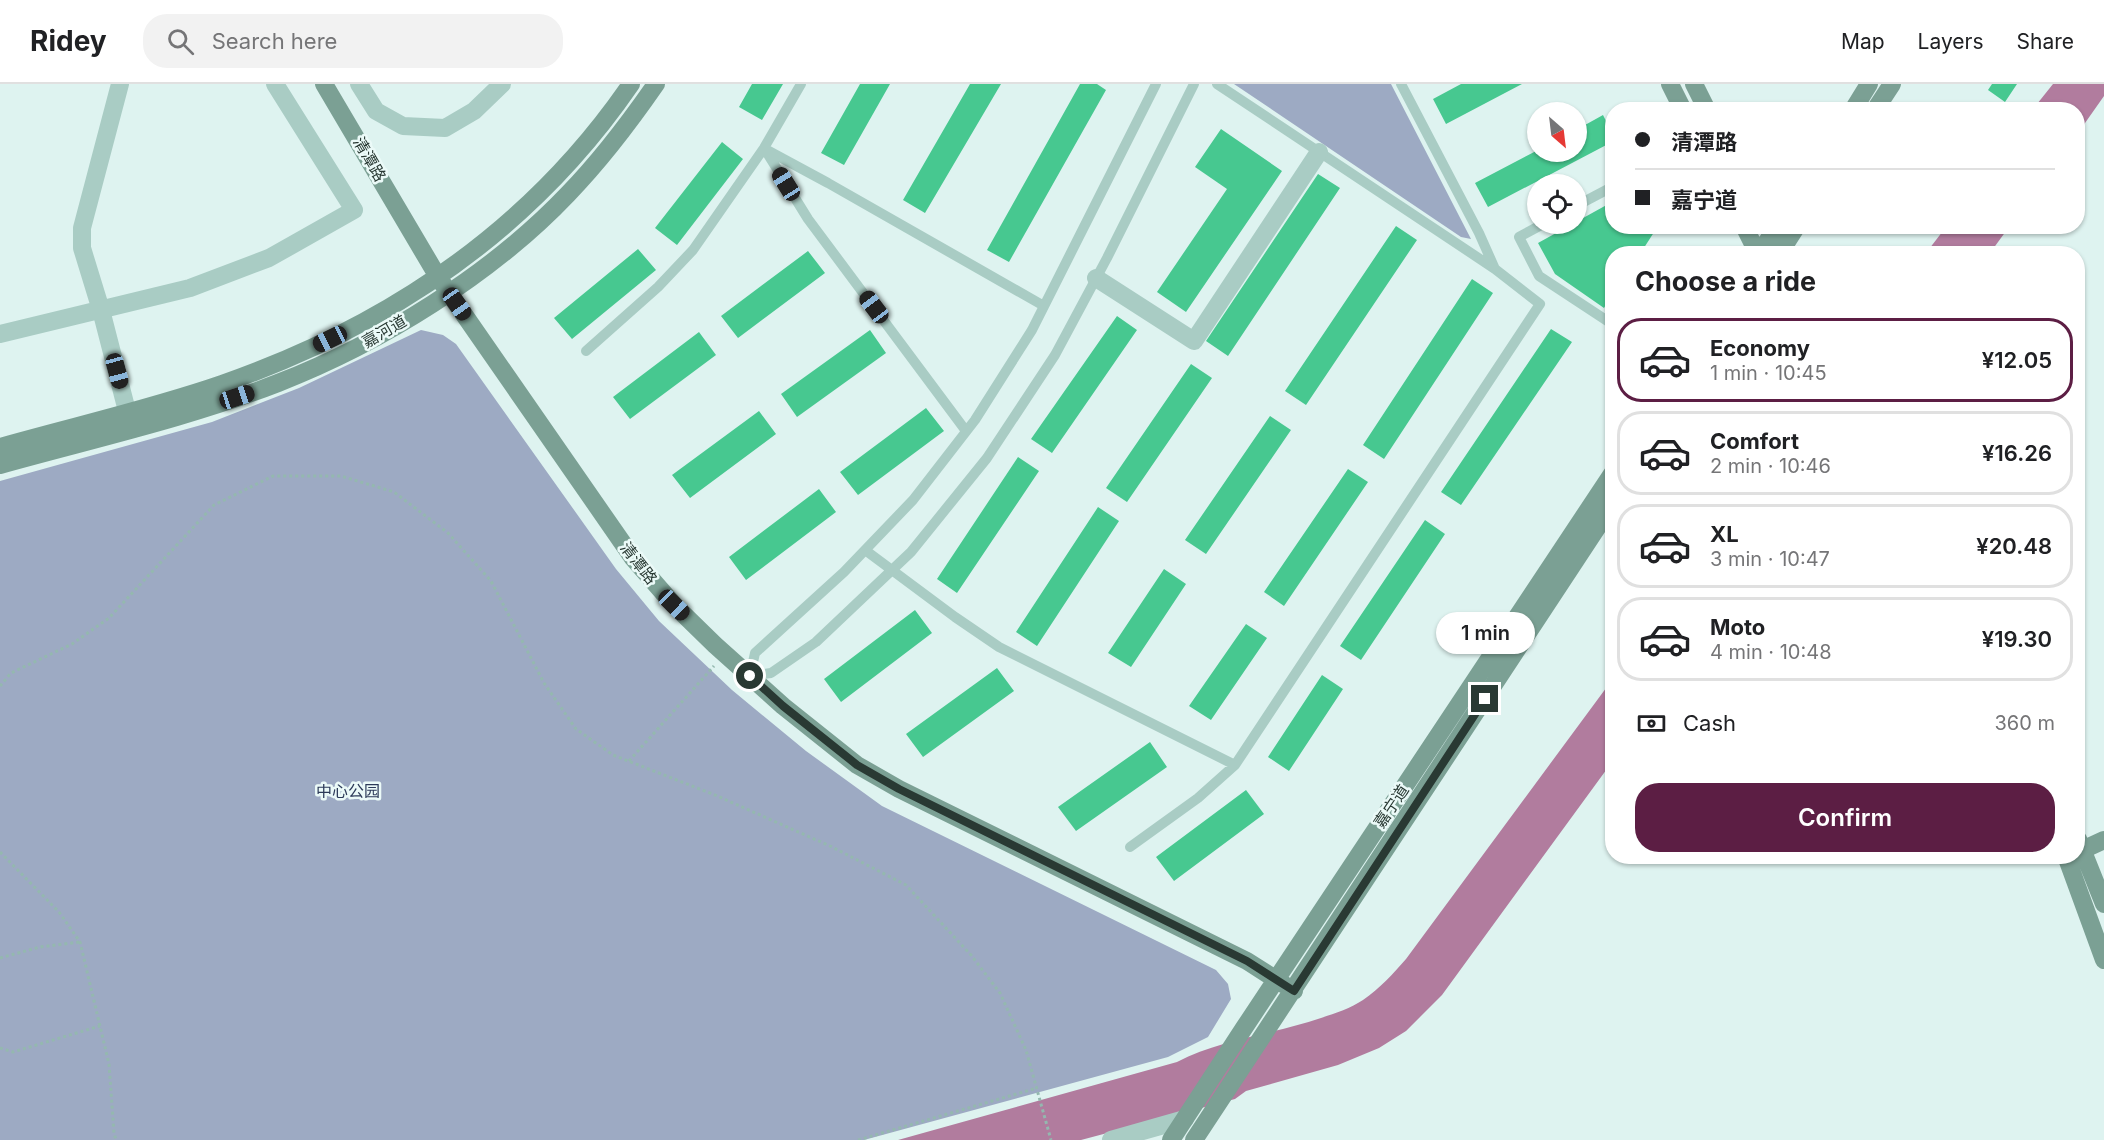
<!DOCTYPE html>
<meta charset="utf-8">
<style>
:root{--surface:#fff;--page:#f2f2f2;--text:#202124;--muted:#757577;--line:#e0e0e0;--accent:#5c1e44}
body{margin:0;font-family:Inter,"Noto Sans SC",sans-serif;background:var(--page);color:var(--text);height:100vh;display:flex;flex-direction:column;font-size:22px;white-space:nowrap}
*{box-sizing:border-box;margin:0}
p{font-size:20px;color:var(--muted)}
.icon{flex:none;width:33px;height:33px;fill:none;stroke:currentColor;stroke-width:2;stroke-linecap:round;stroke-linejoin:round}
.map{position:relative;flex:1;overflow:hidden}
.details{position:absolute;left:1605px;top:162px;width:480px;height:618px;display:flex;flex-direction:column;background:var(--surface);border-radius:24px;box-shadow:0 2px 4px #0004}
.details>*{flex:none}
.top-card{position:absolute;left:1605px;top:18px;width:480px;height:132px;border-radius:24px;box-shadow:0 2px 4px #0004;display:grid;align-content:center;height:132px;padding:0 30px;background:var(--surface)}
.needle{width:39px;rotate:152deg}
.buttons{position:absolute;left:1527px;top:18px;display:grid;gap:12px}
.buttons a{display:grid;place-items:center;width:60px;height:60px;border-radius:50%;background:var(--surface);box-shadow:0 2px 4px #0004;font-size:30px}
.end{position:absolute;width:27px;height:27px;margin:-14px;border:8px solid #293933;background:#fff;box-shadow:0 0 0 3px #fff}
.from{border-radius:50%}
.bubble{position:absolute;height:42px;border-radius:21px;background:var(--surface);box-shadow:0 2px 4px #0004;font-size:20px;font-weight:600;line-height:42px;text-align:center}
.car{position:absolute;width:18px;height:36px;margin:-18px -9px;border-radius:8px;box-shadow:0 0 4px 2px #0007;background:linear-gradient(#222 24%,#8ab4d8 0 40%,#222 0 76%,#8ab4d8 0 86%,#222 0)}
.top-card b{display:flex;align-items:center;gap:21px;height:57px;font-size:22px}
.top-card b+b{border-top:2px solid var(--line)}
.top-card i{width:15px;height:15px;background:var(--text)}
ul{padding:0;list-style:none}
li{display:flex;align-items:center;gap:18px;height:84px;margin:0 12px 9px;padding:0 18px;border:3px solid var(--line);border-radius:24px}
li div{flex:1}
li b{display:block;font-size:22px}
li em{font-style:normal;font-weight:600}
li.active{border-color:var(--accent)}
li>.icon{width:54px;height:54px;stroke-width:1.5}
h2{padding:0 30px;font-size:27px;line-height:72px}
.pay{display:flex;align-items:center;gap:15px;height:66px;padding:0 30px;font-size:22px}
.pay p{margin-inline-start:auto}
.action{display:flex;gap:12px;margin-top:auto;padding:12px 30px}
.action a{flex:1;height:69px;border-radius:24px;background:var(--accent);color:#fff;font-size:24px;font-weight:600;line-height:69px;text-align:center}
header{display:flex;align-items:center;gap:36px;box-sizing:border-box;height:84px;padding:0 30px;background:var(--surface);border-bottom:2px solid var(--line)}
header strong{font-size:28px}
nav{display:flex;gap:33px;margin-inline-start:auto;font-size:21px}
.search{width:420px;height:54px;background:var(--page);display:flex;align-items:center;gap:15px;box-sizing:border-box;padding:0 21px;border-radius:24px;color:var(--muted);font-size:22px}
.map>svg:first-child{display:block}
.green{fill:#9daac3}
.water{fill:#b17c9e}
.building{fill:#47c890}
.lines{fill:none;stroke-linecap:round;stroke-linejoin:round}
.path{stroke:#94b8af;stroke-width:3;stroke-dasharray:3 3;stroke-linecap:butt}
.lane{stroke:#a9ccc4;stroke-width:10}
.street{stroke:#a9ccc4;stroke-width:18}
.secondary{stroke:#7ba094;stroke-width:18}
.route{stroke:#293933;stroke-width:8}
.labels{text-anchor:middle;stroke-width:5;stroke-linejoin:round;paint-order:stroke}
.street-label{font-size:16px;fill:#293933;stroke:#ebfaf8}
.park-label{font-size:16px;fill:#2c3a58;stroke:#ebfaf8}
</style>
<header>
<strong>Ridey</strong>
<div class="search"><svg class="icon" aria-label="search" viewBox="0 0 24 24"><circle cx="10" cy="10" r="6"/><path d="M15 15l6 6"/></svg>Search here</div>
<nav><a>Map</a><a>Layers</a><a>Share</a></nav>
</header>
<div class="map">
<svg width="2104" height="1056" viewBox="0 0 2104 1056">
<rect width="100%" height="100%" fill="#def3f0"/>
<path class="green" d="M1234,0H1391L1471,155L1461,153Z
M421,246L443,251L456,260L616,485L659,537L732,606L806,667L882,722L1216,886L1228,900L1231,915L1208,953L1168,973L864,1056H0V397L212,338L299,304Z"/>
<path class="water" d="M2053,0H2104V12L2078,49V26L2033,25Z
M1946,143V142L2009,143L1990,169H1926Z
M1612,596V678L1442,911L1406,947L1379,964L1338,981L1246,1007L1235,1015L1081,1056H898L1177,978C1222,955 1274,950 1321,934C1336,929 1351,924 1363,916C1380,904 1393,890 1406,875Z"/>
<path class="building" d="M752,0H783L762,36L739,23Z
M860,0H890L844,81L821,69Z
M970,0H1001L925,129L903,116Z
M1080,0H1097L1106,6L1009,178L987,166Z
M1461,0H1522L1446,40L1433,15Z
M1992,0H2017L2005,18L1988,6Z
M1603,31L1612,49V58L1488,123L1475,99L1538,66L1576,68V46Z
M1221,45L1282,87L1186,228L1157,208L1227,105L1195,83Z
M722,58L743,75L677,161L655,144Z
M1318,90L1340,104L1228,272L1206,257Z
M1612,118V142H1658L1640,170H1612V211L1604,224L1555,190L1538,159Z
M1396,142L1417,156L1306,321L1285,307Z
M638,165L656,186L572,255L554,234Z
M808,167L825,189L738,254L721,232Z
M1472,195L1493,209L1384,375L1363,361Z
M1117,232L1137,246L1052,369L1031,355Z
M1551,245L1572,258L1461,421L1441,408Z
M870,246L886,269L797,333L781,310Z
M699,248L716,271L630,335L613,313Z
M1191,280L1212,294L1127,418L1106,404Z
M926,324L944,347L858,411L840,388Z
M759,327L776,350L690,414L672,391Z
M1270,332L1291,346L1206,470L1185,456Z
M1018,373L1039,387L957,509L937,495Z
M1348,385L1368,398L1284,522L1264,508Z
M819,405L836,428L746,496L729,473Z
M1098,423L1119,437L1037,562L1016,548Z
M1425,436L1445,450L1361,576L1340,562Z
M1164,485L1186,500L1131,583L1108,569Z
M915,526L932,549L841,618L824,595Z
M1246,540L1267,554L1211,636L1189,622Z
M997,584L1014,607L923,673L906,650Z
M1322,591L1343,605L1289,687L1268,673Z
M1150,658L1167,683L1076,747L1058,723Z
M1246,706L1264,730L1174,797L1156,773Z"/>
<g class="lines">
<path class="path" d="M0,602L11,589L72,560L109,534L214,421L273,392H341L394,408L448,449L491,497L544,599L576,645L613,671L715,711L830,762L906,801L971,871L1000,909L1026,966L1051,1056
M629,677L714,582
M0,768L59,828L80,858L109,980L114,1049L116,1056
M0,874L40,863L80,858
M0,964L13,968L100,942
M858,1056L1037,1004"/>
<path class="lane" d="M1156,0L1032,246L975,336L913,416L844,488L755,569L750,592L771,589L816,558L911,468L987,374L1055,271L1107,174L1194,0
M1217,0L1495,185
M764,64L808,135L966,347
M765,65L828,99L1044,222
M1576,122L1612,103
M1543,140L1519,153L1539,192L1612,240
M586,267L658,203L693,166L764,64L801,0
M865,466L955,533L999,563L1235,681
M1130,763L1198,714L1235,681L1540,220L1495,185L1479,149L1401,0"/>
<path class="street" d="M120,0L82,144V164L101,226L127,327
M359,0L376,27L403,42L445,44L474,27L502,0
M1096,194L1194,257L1319,68
M0,250L190,204L269,174L354,126L275,0
M1111,1056L1185,1035"/>
<path class="secondary" d="M324,0L438,193L633,474L674,521L715,561L783,622L857,681L899,705L1247,877L1294,907
M1670,0L1683,26
M1694,0L1707,26
M1853,26L1869,0
M1875,26L1892,0
M1744,142L1758,170
M1759,170L1777,142
M1779,170L1797,142
M0,363C74,342 150,325 222,300C388,242 531,146 631,0
M0,381C93,355 188,334 278,299C381,259 492,190 568,110C601,76 629,39 656,0
M2078,755L2104,820
M2078,768L2104,756
M2066,772L2104,876
M1171,1056L1244,944L1612,390
M1194,1056L1612,421"/>
</g>
<g class="lines">
<path class="route" d="M750,592L783,622L857,681L899,705L1247,877L1294,907L1485,615"/>
</g>
<g class="labels">
<g class="street-label">
<text transform="translate(370 75) rotate(60)" y="6">清潭路</text>
<text transform="translate(384 247) rotate(-30)" y="6">嘉河道</text>
<text transform="translate(639 479) rotate(52)" y="6">清潭路</text>
<text transform="translate(1391 722) rotate(-56)" y="6">嘉宁道</text>
</g>
<g class="park-label">
<text x="348" y="713">中心公园</text>
</g>
</g>
</svg>
<div class="buttons">
<a><svg class="needle" viewBox="-14 -14 28 28"><path d="M0-13l5 13h-10z" fill="#e53935"/><path d="M0 13l5-13h-10z" fill="#757577"/></svg></a>
<a><svg class="icon" aria-label="locate" viewBox="0 0 24 24"><circle cx="12" cy="12" r="6"/><path d="M12 2v4M12 18v4M2 12h4M18 12h4"/></svg></a>
</div>
<i class="end from" style="left:750px;top:592px"></i>
<i class="end" style="left:1485px;top:615px"></i>
<div class="bubble" style="left:1436px;top:528px;width:99px">1 min</div>
<i class="car" style="left:786px;top:100px;rotate:328deg"></i>
<i class="car" style="left:457px;top:220px;rotate:145deg"></i>
<i class="car" style="left:874px;top:223px;rotate:323deg"></i>
<i class="car" style="left:330px;top:255px;rotate:244deg"></i>
<i class="car" style="left:117px;top:287px;rotate:165deg"></i>
<i class="car" style="left:237px;top:313px;rotate:72deg"></i>
<i class="car" style="left:674px;top:521px;rotate:134deg"></i>
<div class="top-card">
<b><i class="from"></i>清潭路</b>
<b><i></i>嘉宁道</b>
</div>
<section class="details">
<h2>Choose a ride</h2>
<ul>
<li class="active"><svg class="icon" aria-label="car" viewBox="0 0 24 24"><path d="M5 17H2v-5l4-1 3-4h7l3 4 3 1v5h-3M9 17h6M6 11h13"/><circle cx="7" cy="17" r="2"/><circle cx="17" cy="17" r="2"/></svg><div><b>Economy</b><p>1 min · 10:45</p></div><em>¥12.05</em></li>
<li><svg class="icon" aria-label="car" viewBox="0 0 24 24"><path d="M5 17H2v-5l4-1 3-4h7l3 4 3 1v5h-3M9 17h6M6 11h13"/><circle cx="7" cy="17" r="2"/><circle cx="17" cy="17" r="2"/></svg><div><b>Comfort</b><p>2 min · 10:46</p></div><em>¥16.26</em></li>
<li><svg class="icon" aria-label="car" viewBox="0 0 24 24"><path d="M5 17H2v-5l4-1 3-4h7l3 4 3 1v5h-3M9 17h6M6 11h13"/><circle cx="7" cy="17" r="2"/><circle cx="17" cy="17" r="2"/></svg><div><b>XL</b><p>3 min · 10:47</p></div><em>¥20.48</em></li>
<li><svg class="icon" aria-label="car" viewBox="0 0 24 24"><path d="M5 17H2v-5l4-1 3-4h7l3 4 3 1v5h-3M9 17h6M6 11h13"/><circle cx="7" cy="17" r="2"/><circle cx="17" cy="17" r="2"/></svg><div><b>Moto</b><p>4 min · 10:48</p></div><em>¥19.30</em></li>
</ul>
<div class="pay"><svg class="icon" aria-label="cash" viewBox="0 0 24 24"><path d="M3 7h18v10H3z"/><circle cx="12" cy="12" r="2"/></svg>Cash<p>360 m</p></div>
<div class="action"><a>Confirm</a></div>
</section>
</div>
